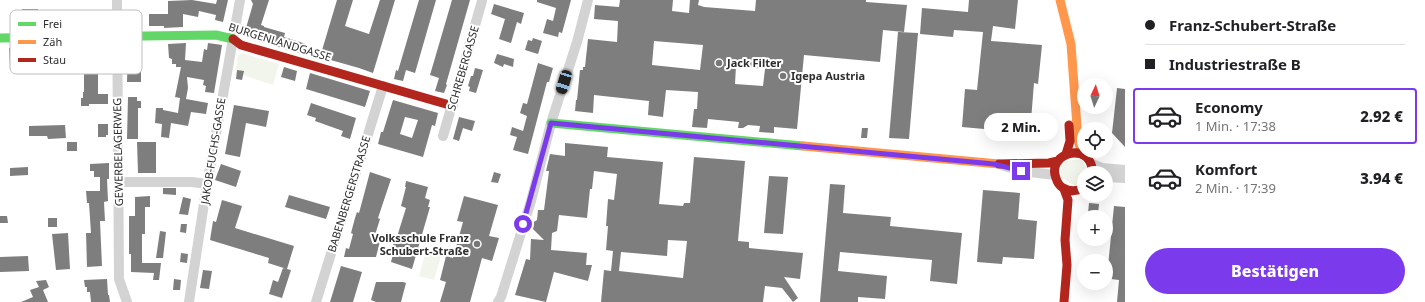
<!DOCTYPE html>
<html lang="de">
<meta charset="utf-8">
<style>
:root{--surface:#fff;--page:#f6f6f6;--text:#202124;--muted:#757577;--line:#e0e0e0;--accent:#7c3aed}
body{margin:0;font-family:"Noto Sans",sans-serif;background:var(--page);color:var(--text);height:100vh;display:flex;flex-direction:column;font-size:15px;white-space:nowrap}
*{box-sizing:border-box;margin:0}
p{font-size:13px;color:var(--muted)}
.icon{flex:none;width:22px;height:22px;fill:none;stroke:currentColor;stroke-width:2;stroke-linecap:round;stroke-linejoin:round}
.map{position:relative;flex:1;overflow:hidden}
.panel{display:flex;flex-direction:column;background:var(--surface);width:300px}
.panel>*{flex:none}
.banner{display:grid;align-content:center;height:88px;padding:0 20px;background:var(--surface)}
.needle{width:26px;rotate:4deg}
.fabs{position:absolute;left:1077px;top:78px;display:grid;gap:8px}
.fabs a{display:grid;place-items:center;width:36px;height:36px;border-radius:50%;background:var(--surface);box-shadow:0 4px 16px #0002;font-size:20px}
.end{position:absolute;width:18px;height:18px;margin:-9px;border:5px solid #7c3aed;background:#fff;box-shadow:0 0 0 2px #fff}
.from{border-radius:50%}
.bubble{position:absolute;height:28px;border-radius:14px;background:var(--surface);box-shadow:0 4px 16px #0002;font-size:13px;font-weight:800;line-height:28px;text-align:center}
.car{position:absolute;width:12px;height:24px;margin:-12px -6px;border-radius:5px;box-shadow:0 0 3px 1px #0007;background:linear-gradient(#222 24%,#8ab4d8 0 40%,#222 0 76%,#8ab4d8 0 86%,#222 0)}
.banner b{display:flex;align-items:center;gap:14px;height:38px;font-size:15px}
.banner b+b{border-top:1px solid var(--line)}
.banner i{width:10px;height:10px;background:var(--text)}
ul{padding:0;list-style:none}
li{display:flex;align-items:center;gap:12px;height:56px;margin:0 8px 6px;padding:0 12px;border:2px solid transparent;border-radius:4px}
li div{flex:1}
li b{display:block;font-size:15px}
li em{font-style:normal;font-weight:800}
li.on{border-color:var(--accent)}
li>.icon{width:36px;height:36px;stroke-width:1.5}
.button{display:flex;gap:8px;margin-top:auto;padding:8px 20px}
.button a{flex:1;height:46px;border-radius:24px;background:var(--accent);color:#fff;font-size:16px;font-weight:800;line-height:46px;text-align:center}
main{display:flex;flex:1;min-height:0}
.map>svg:first-child{display:block}
.green{fill:#f1f5ec}
.building{fill:#7e7e7e;fill-rule:evenodd}
.lines{fill:none;stroke-linecap:round;stroke-linejoin:round}
.street{stroke:#d3d3d3;stroke-width:10}
.fast{stroke:#63d668;stroke-width:9}
.slow{stroke:#ff974d;stroke-width:9}
.jam{stroke:#b3261e;stroke-width:9}
.route{stroke:#7c3aed;stroke-width:5}
.poi-dot{fill:#777;stroke:#fff;stroke-width:1.5}
.labels{text-anchor:middle;stroke-width:4;stroke-linejoin:round;paint-order:stroke}
.street-label{font-size:11px;fill:#2e2e2e;stroke:#fff}
.poi-label{font-size:11px;font-weight:bold;fill:#2e2e2e;stroke:#fff;text-anchor:start}
.key{fill:#fff;stroke:#c0c0c0;stroke-width:1}
.key-label{font-size:11px;fill:#2e2e2e}
</style>
<main>
<div class="map">
<svg width="1125" height="302" viewBox="0 0 1125 302">
<rect width="100%" height="100%" fill="#fff"/>
<path class="green" d="M242,53L279,64L273,85L243,75V71L236,70L238,55Z
M1081,159L1089,173H1084V182L1076,186L1068,182L1061,177V165L1067,161Z
M426,251L441,256L434,280L419,276Z"/>
<path class="building" d="M192,0L216,4L217,0H228L223,22L215,20L216,15L199,11L198,17L183,14V27L164,28V26H149V14H168V1Z
M251,0H269L261,25L264,26V27L285,33L284,37L306,44L303,54L268,44L271,36L246,28L253,4Z
M337,0H353L345,26L369,34L380,0H395L373,73L359,68L320,57Z
M419,0H436L415,73L406,70L403,81L394,79L396,70L398,71Z
M452,0H470L446,84L447,85L444,93L435,91L439,78L430,75Z
M537,0H571L562,33L559,32L558,37L543,33L547,19L553,21L556,8L537,2Z
M620,0H673L672,11L689,13L690,0H699L698,5L704,7L755,11L756,0H866V2L907,5L904,32L883,30L880,62L804,55L797,129L774,127V133L759,132L760,126L748,125L743,128H738L739,122L708,119L707,128L692,127L694,109H697L698,92L666,90L663,117L648,115L649,101L594,95L593,113L575,111L576,100H577L580,70H583V67H585L588,39L617,42L618,21L594,19L595,5L619,7ZM654,41L703,45L700,70L652,65ZM736,66L765,69L763,86L735,84Z
M969,0H1018L1015,29L993,26L991,41L1042,45L1038,84L1034,83L1030,133L962,127L965,89L977,90L983,32L954,30L953,37L920,34L922,8L968,12Z
M494,4L524,13L521,24L517,22L511,43L499,39L505,19L491,14Z
M22,9H38V21L22,22Z
M898,32L918,33L909,139L889,138Z
M533,38L542,41L538,54L525,50L528,40L532,41Z
M186,43L185,60L202,62L204,49L207,50L208,43L222,45L214,93L205,92L206,86L203,85L204,80L187,77L188,88L186,99L208,103L206,114L191,112L188,126L171,123L169,138L161,137L162,124L155,123L156,108H163V110L178,113L180,98L175,97L181,67H176V64H172V59L169,58L168,44Z
M81,46H94L95,60H111V70H98V94H108V104H89V106H81V98H83V92H84V73H87V58L47,59V47Z
M128,46H137V61H141V82H127Z
M24,47L25,69H10L9,48Z
M497,54L514,59L513,67L504,64L503,67L494,63Z
M538,63L553,68L549,82H547L528,154L513,150L517,137L510,135L512,127L523,131L527,116L520,113L523,103L527,104Z
M284,67L297,71L295,81L281,77Z
M475,68L483,70L476,93L469,91L470,87L468,86L471,76H473Z
M237,70L244,71L242,80L236,79Z
M310,73L370,91L365,107L306,89Z
M1117,88L1125,89V147L1112,133Z
M128,97H137V101H141V108H138V139H127Z
M393,100L438,113L435,126L432,125L423,157L378,144L381,132H383ZM405,117L418,120L412,138L400,134Z
M311,103L356,118L350,139L341,136L343,131L315,121L316,118L307,115Z
M234,105L269,111L266,127L246,123L240,157L225,154Z
M459,117L475,121L472,131L463,128L459,141L453,139Z
M98,124H108V135H106V137H98Z
M65,125L66,138L48,139L47,136H29V126Z
M862,128H868L867,138H861Z
M67,142H77V151H67Z
M137,142H156V173H138Z
M565,143L608,147L607,157L663,162L659,204L683,206L684,203H690L694,157L745,161L738,241L749,242V248L803,253L800,279L784,277L798,298L793,302L782,288L765,286L763,302H601L604,270L611,271L613,251L606,250L608,226H606L608,199L614,200L617,174L594,171L592,189H590L587,218L559,215L557,231L552,233L551,250L587,253L586,265H592L588,281L554,272L546,302L515,295L526,259L530,260L531,239L544,240L530,226L532,223L537,220L538,210H544L549,171H546L550,154L565,156ZM668,240L687,241L683,278L619,271L621,252L667,256Z
M109,163V179H107L108,201L104,202L105,221H100L102,266L87,267L86,233H91L89,203H87L86,191H100V177H94V171H90V164Z
M221,164L241,171L236,187L215,180Z
M28,167V175L10,176V168Z
M370,172L391,179L378,218L380,219L375,235L381,237L376,257H344L346,248L349,249L353,234L351,233L355,218L357,212L359,213Z
M494,172L501,174L498,183L491,182Z
M769,176L788,177L783,234L764,233Z
M406,181L428,187L425,198L430,200L428,207H430L412,269L391,262L395,247L393,246L394,240H396L406,208L401,206L406,187H405Z
M830,184L845,185L843,213L891,217L890,226L962,233L957,284L930,281L932,260L840,252L838,271L887,276L885,299L858,297V302H820Z
M163,188H176V195L163,194Z
M983,190L1020,193L1018,219L1037,221L1034,259L1003,257L1002,264L977,262Z
M289,195L330,207L326,219L285,207Z
M150,196V207H145V234H142V263H161L159,280H153L154,273L131,272V254H129V216H135V197Z
M464,196L498,205L489,236L499,238L492,261L482,258L470,302H440L446,282L440,280L446,256L453,258L463,222L457,221Z
M183,197L191,199L188,215L179,214Z
M222,200L242,206L235,228L294,246L287,269L268,263L269,258L210,240L213,221L216,222Z
M1089,203L1099,204L1098,214L1088,213Z
M1114,206L1125,207V302H1117L1119,280L1111,279L1112,266H1108Z
M0,216H7L8,223H0Z
M48,218H57V227H48Z
M181,224H187L186,233L180,232Z
M160,231L166,232L163,258H156Z
M68,233L70,269L56,270L52,234Z
M181,253L188,254L187,263L180,262Z
M28,256L29,271L0,272V257Z
M341,266L362,272L353,302H330Z
M283,268L291,270L282,298L269,294L273,280L278,282Z
M203,270L212,271L209,289L200,288Z
M107,279L108,295H109L110,302H91L90,292H87V287H85L84,280Z
M174,279L181,280L180,290H173Z
M46,280L49,287L43,290L48,302H21L33,297L30,290L39,287L36,281Z
M376,282H403L406,283L401,302H376L371,300Z"/>
<g class="lines">
<path class="street" d="M117,0L119,279L127,302
M443,136L482,1
M1092,164L1102,168L1125,170
M1004,166L1021,171L1055,175
M1106,177L1125,178
M119,182H192L207,184
M189,302L207,184L240,0
M316,302L383,86
M498,302L501,297L531,201L551,123L577,42L588,0"/>
<path class="fast" d="M0,38L216,35L233,39
M551,123L803,146"/>
<path class="slow" d="M1060,0L1071,44L1078,140L1082,154
M803,146L999,164"/>
<path class="jam" d="M233,39L241,45L453,106
M1066,154L1070,141L1069,125
M999,164L1049,163L1058,161
M1084,188C1078,191 1070,192 1063,188C1060,186 1057,182 1056,178C1047,156 1082,142 1091,164C1092,167 1092,170 1093,173
M1064,189L1068,200L1065,240L1067,265L1064,302"/>
</g>
<g class="lines">
<path class="route" d="M523,224L551,123L994,164L1021,171"/>
</g>
<g class="poi-dot">
<circle cx="719" cy="63" r="4"/>
<circle cx="783" cy="76" r="4"/>
<circle cx="477" cy="244" r="4"/>
</g>
<g class="labels">
<g class="street-label">
<text transform="translate(280 42) rotate(17)" y="4">BURGENLANDGASSE</text>
<text transform="translate(463 68) rotate(-74)" y="4">SCHREBERGASSE</text>
<text transform="translate(213 151) rotate(-81)" y="4">JAKOB-FUCHS-GASSE</text>
<text transform="translate(118 152) rotate(-91)" y="4">GEWERBELAGERWEG</text>
<text transform="translate(349 194) rotate(-73)" y="4">BABENBERGERSTRASSE</text>
</g>
<g class="poi-label">
<text x="727" y="67">Jack Filter</text>
<text x="791" y="80">Igepa Austria</text>
<text x="469" y="242" text-anchor="end">Volksschule Franz<tspan x="469" dy="13">Schubert-Straße</tspan></text>
</g>
</g>
<rect x="10" y="10" width="132" height="64" rx="6" class="key"/>
<rect x="18" y="22" width="18" height="4" fill="#63d668"/>
<rect x="18" y="40" width="18" height="4" fill="#ff974d"/>
<rect x="18" y="58" width="18" height="4" fill="#b3261e"/>
<g class="key-label">
<text x="43" y="28">Frei</text>
<text x="43" y="46">Zäh</text>
<text x="43" y="64">Stau</text>
</g>
</svg>
<div class="fabs">
<a><svg class="needle" viewBox="-14 -14 28 28"><path d="M0-13l5 13h-10z" fill="#e53935"/><path d="M0 13l5-13h-10z" fill="#757577"/></svg></a>
<a><svg class="icon" aria-label="locate" viewBox="0 0 24 24"><circle cx="12" cy="12" r="6"/><path d="M12 2v4M12 18v4M2 12h4M18 12h4"/></svg></a>
<a><svg class="icon" aria-label="layers" viewBox="0 0 24 24"><path d="M12 4l9 5-9 5-9-5zM3 14l9 5 9-5"/></svg></a>
<a>+</a>
<a>−</a>
</div>
<i class="end from" style="left:523px;top:224px"></i>
<i class="end" style="left:1021px;top:171px"></i>
<div class="bubble" style="left:984px;top:113px;width:74px">2 Min.</div>
<i class="car" style="left:564px;top:82px;rotate:197deg"></i>
</div>
<section class="panel">
<div class="banner">
<b><i class="from"></i>Franz-Schubert-Straße</b>
<b><i></i>Industriestraße B</b>
</div>
<ul>
<li class="on"><svg class="icon" aria-label="car" viewBox="0 0 24 24"><path d="M5 17H2v-5l4-1 3-4h7l3 4 3 1v5h-3M9 17h6M6 11h13"/><circle cx="7" cy="17" r="2"/><circle cx="17" cy="17" r="2"/></svg><div><b>Economy</b><p>1 Min. · 17:38</p></div><em>2.92 €</em></li>
<li><svg class="icon" aria-label="car" viewBox="0 0 24 24"><path d="M5 17H2v-5l4-1 3-4h7l3 4 3 1v5h-3M9 17h6M6 11h13"/><circle cx="7" cy="17" r="2"/><circle cx="17" cy="17" r="2"/></svg><div><b>Komfort</b><p>2 Min. · 17:39</p></div><em>3.94 €</em></li>
</ul>
<div class="button"><a>Bestätigen</a></div>
</section>
</main>
